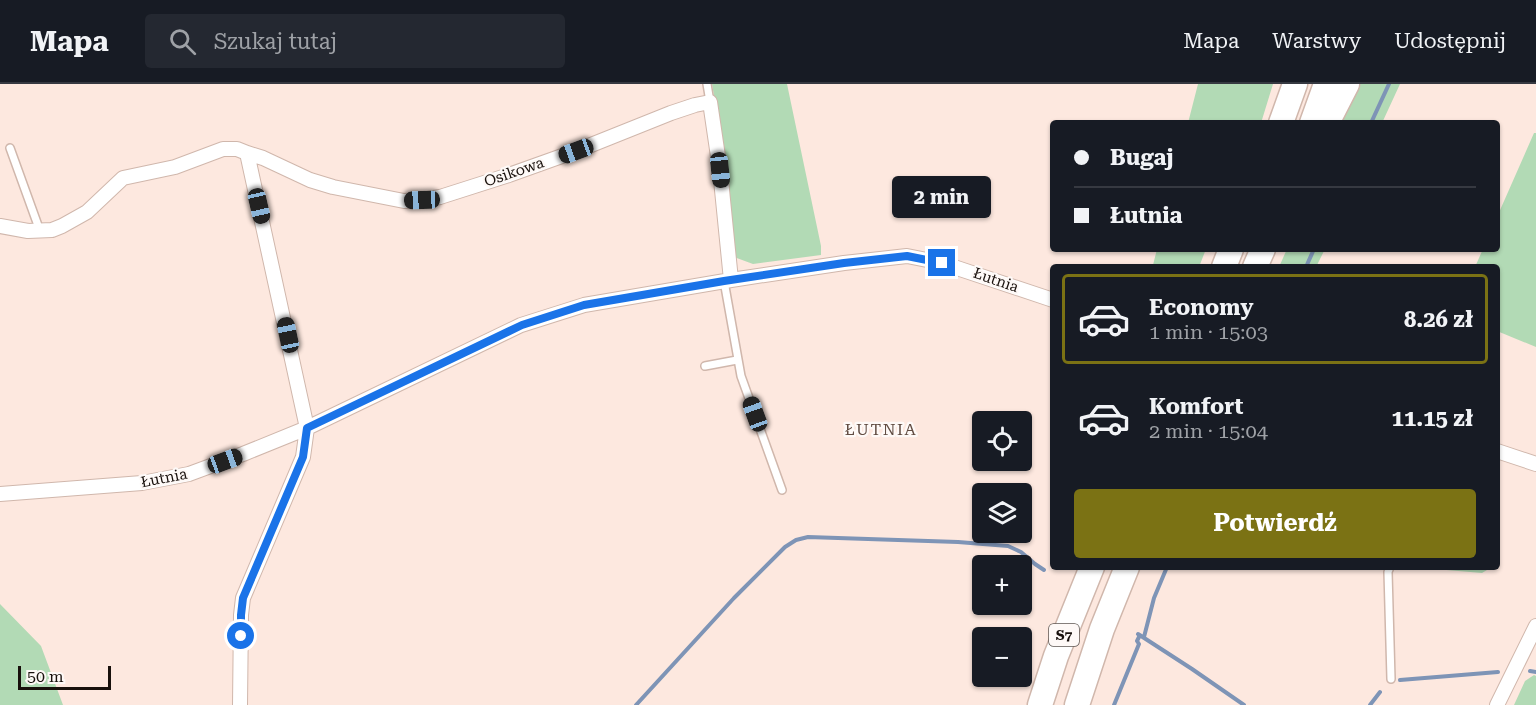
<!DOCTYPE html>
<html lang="pl">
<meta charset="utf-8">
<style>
:root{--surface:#171b24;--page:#242831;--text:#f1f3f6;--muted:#9ea1a6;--line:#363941;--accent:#7b7214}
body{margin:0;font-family:"Roboto Serif",serif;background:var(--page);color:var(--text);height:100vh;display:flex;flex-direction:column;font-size:22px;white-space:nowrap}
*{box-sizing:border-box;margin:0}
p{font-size:20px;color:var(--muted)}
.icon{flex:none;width:33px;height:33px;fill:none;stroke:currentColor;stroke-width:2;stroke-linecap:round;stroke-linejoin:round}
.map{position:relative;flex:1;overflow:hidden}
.sheet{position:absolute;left:1050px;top:180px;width:450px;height:306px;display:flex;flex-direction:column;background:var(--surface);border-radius:6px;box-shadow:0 2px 4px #0004}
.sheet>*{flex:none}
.guide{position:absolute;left:1050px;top:36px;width:450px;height:132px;border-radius:6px;box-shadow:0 2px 4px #0004;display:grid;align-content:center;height:132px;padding:0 24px;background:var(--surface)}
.tools{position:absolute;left:972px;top:327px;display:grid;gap:12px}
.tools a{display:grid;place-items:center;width:60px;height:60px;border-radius:6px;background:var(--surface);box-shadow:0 2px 4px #0004;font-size:30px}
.scale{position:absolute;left:18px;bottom:15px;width:93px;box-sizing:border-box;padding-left:6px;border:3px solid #18100c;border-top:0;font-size:16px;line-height:21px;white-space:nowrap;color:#18100c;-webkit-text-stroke:4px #fef9f7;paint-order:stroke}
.end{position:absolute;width:27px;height:27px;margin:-14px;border:8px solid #1a73e8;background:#fff;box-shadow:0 0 0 3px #fff}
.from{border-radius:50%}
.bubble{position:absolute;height:42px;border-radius:6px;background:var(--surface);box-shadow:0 2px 4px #0004;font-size:20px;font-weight:700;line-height:42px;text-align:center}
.car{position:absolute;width:18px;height:36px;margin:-18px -9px;border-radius:8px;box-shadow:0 0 4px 2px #0007;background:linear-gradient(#222 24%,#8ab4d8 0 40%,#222 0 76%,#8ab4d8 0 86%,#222 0)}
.guide b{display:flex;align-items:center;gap:21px;height:57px;font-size:22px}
.guide b+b{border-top:2px solid var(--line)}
.guide i{width:15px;height:15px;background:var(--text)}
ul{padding:10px 0 0;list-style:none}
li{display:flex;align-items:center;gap:18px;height:90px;margin:0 12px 9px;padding:0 12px;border:3px solid transparent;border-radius:6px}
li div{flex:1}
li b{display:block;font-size:22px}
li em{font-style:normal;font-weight:700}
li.active{border-color:var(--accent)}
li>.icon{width:54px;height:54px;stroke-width:1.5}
.cta{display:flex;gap:12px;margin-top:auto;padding:12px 24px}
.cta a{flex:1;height:69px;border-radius:6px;background:var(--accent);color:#fff;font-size:24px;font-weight:700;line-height:69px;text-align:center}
header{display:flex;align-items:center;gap:36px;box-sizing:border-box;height:84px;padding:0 30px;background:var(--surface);border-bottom:2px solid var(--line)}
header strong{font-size:28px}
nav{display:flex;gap:33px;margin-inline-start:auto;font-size:21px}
.search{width:420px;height:54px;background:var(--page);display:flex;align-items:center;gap:15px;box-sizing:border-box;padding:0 21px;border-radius:6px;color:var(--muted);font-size:22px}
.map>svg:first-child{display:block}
.green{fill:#b2dab5}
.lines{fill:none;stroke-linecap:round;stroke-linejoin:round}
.stream{stroke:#7e94b6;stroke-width:4}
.service-casing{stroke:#d0b7ac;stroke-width:10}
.minor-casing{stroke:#d0b7ac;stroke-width:16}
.motorway-casing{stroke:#d0b7ac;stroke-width:27}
.service{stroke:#fff;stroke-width:7}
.minor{stroke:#fff;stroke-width:14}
.motorway{stroke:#fff;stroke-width:24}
.route{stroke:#1a73e8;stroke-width:8}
.labels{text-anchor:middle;stroke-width:4.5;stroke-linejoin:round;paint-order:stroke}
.shield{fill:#fef9f7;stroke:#5d5652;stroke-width:1.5}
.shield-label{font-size:14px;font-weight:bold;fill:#18100c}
.street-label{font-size:15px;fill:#18100c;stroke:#fef9f7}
.neighbourhood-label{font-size:16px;letter-spacing:1.5px;fill:#614c42;stroke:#fef9f7}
</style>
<header>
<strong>Mapa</strong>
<div class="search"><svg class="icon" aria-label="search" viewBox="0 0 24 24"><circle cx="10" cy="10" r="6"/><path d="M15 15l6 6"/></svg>Szukaj tutaj</div>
<nav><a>Mapa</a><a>Warstwy</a><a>Udostępnij</a></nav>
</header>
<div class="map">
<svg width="1536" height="621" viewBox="0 0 1536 621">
<rect width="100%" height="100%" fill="#fde8df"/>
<path class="green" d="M712,0H787L821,162V171L753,180L734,173L724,69Z
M1198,0H1273L1261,39H1188Z
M1356,0H1400L1382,39H1338Z
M1534,49H1536V263L1497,247V183H1475L1483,165H1497V133Z
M1157,165H1206L1199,183H1132L1153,181Z
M1287,165H1325L1316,183H1279Z
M1411,483H1487V486L1482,489Z
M0,520L41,562L63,621H0Z
M1534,591L1536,592V621H1514L1525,597Z"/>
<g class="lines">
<path class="stream" d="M1371,39L1389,0
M1306,183L1314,165
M1138,550L1192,585L1244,621
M1144,553L1154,514L1167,483
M1530,587L1536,588
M1400,596L1498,588
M636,621L734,514L785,463L796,456L808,453L958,458L1008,462L1021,468L1035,480L1044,486
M1114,621L1139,560L1137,557L1140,551
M1370,621L1380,608"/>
<g class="service-casing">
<path id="service" d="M707,0L710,18
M10,64L40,147
M724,197L741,292L782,406
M705,282L737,276
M1390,483L1388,488L1391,595"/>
</g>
<g class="minor-casing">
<path id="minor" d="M0,142L28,147L52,146L62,142L87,128L123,94L175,83L223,65H237L247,69
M1497,367L1536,380
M0,410L142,399L189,390L243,370L307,344L521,241L584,221L731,196L844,179L907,172L942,179L1053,216
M240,621L241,531L243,514L303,373L307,344L247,69L263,74L310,96L333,103L404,117L422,116L440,113L509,91L576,67L671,29L695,21L710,18L720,86L731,196
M1497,621L1536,542"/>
</g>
<g class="motorway-casing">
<path id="motorway" d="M1281,39L1295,0
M1312,39L1326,0
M1327,39L1347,0
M1224,183L1231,165
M1255,183L1263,165
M1040,621L1056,572L1092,483
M1077,621L1102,545L1127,483"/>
</g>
<use href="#service" class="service"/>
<use href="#minor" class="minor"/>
<use href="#motorway" class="motorway"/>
</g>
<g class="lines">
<path class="route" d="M241,552V531L243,514L303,373L307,344L522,241L584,221L724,197L844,179L907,172L942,179"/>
</g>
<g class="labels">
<rect class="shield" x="1049" y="540" width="30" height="22" rx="4.5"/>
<g class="shield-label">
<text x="1064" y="556">S7</text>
</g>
<g class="street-label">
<text transform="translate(514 88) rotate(-19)" y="5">Osikowa</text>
<text transform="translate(996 196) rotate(19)" y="5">Łutnia</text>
<text transform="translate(164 394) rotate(-11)" y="5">Łutnia</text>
</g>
<g class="neighbourhood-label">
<text x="881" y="351">ŁUTNIA</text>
</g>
</g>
</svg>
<div class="tools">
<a><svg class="icon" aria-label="locate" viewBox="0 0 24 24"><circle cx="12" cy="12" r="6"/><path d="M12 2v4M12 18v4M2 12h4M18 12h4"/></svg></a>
<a><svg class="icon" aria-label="layers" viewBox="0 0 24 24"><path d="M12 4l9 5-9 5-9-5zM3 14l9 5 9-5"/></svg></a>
<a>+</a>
<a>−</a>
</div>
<div class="scale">50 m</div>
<i class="end from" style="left:241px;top:552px"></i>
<i class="end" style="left:942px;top:179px"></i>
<div class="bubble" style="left:892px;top:92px;width:99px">2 min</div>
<i class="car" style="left:576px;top:67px;rotate:250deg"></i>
<i class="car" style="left:720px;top:86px;rotate:174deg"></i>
<i class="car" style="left:422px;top:116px;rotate:268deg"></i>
<i class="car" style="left:259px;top:122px;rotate:167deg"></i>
<i class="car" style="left:288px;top:251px;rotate:348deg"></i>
<i class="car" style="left:755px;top:330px;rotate:340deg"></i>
<i class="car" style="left:225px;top:377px;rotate:70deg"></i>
<div class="guide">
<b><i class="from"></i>Bugaj</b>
<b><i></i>Łutnia</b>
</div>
<section class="sheet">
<ul>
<li class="active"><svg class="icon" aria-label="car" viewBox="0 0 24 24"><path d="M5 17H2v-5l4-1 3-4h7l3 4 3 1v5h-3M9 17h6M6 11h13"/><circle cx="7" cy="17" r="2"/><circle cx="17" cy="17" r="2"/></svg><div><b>Economy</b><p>1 min · 15:03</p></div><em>8.26 zł</em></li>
<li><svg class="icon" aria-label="car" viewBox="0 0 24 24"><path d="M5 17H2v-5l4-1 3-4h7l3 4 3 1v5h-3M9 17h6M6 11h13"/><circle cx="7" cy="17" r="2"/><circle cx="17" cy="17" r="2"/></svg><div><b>Komfort</b><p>2 min · 15:04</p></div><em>11.15 zł</em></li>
</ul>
<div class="cta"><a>Potwierdź</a></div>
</section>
</div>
